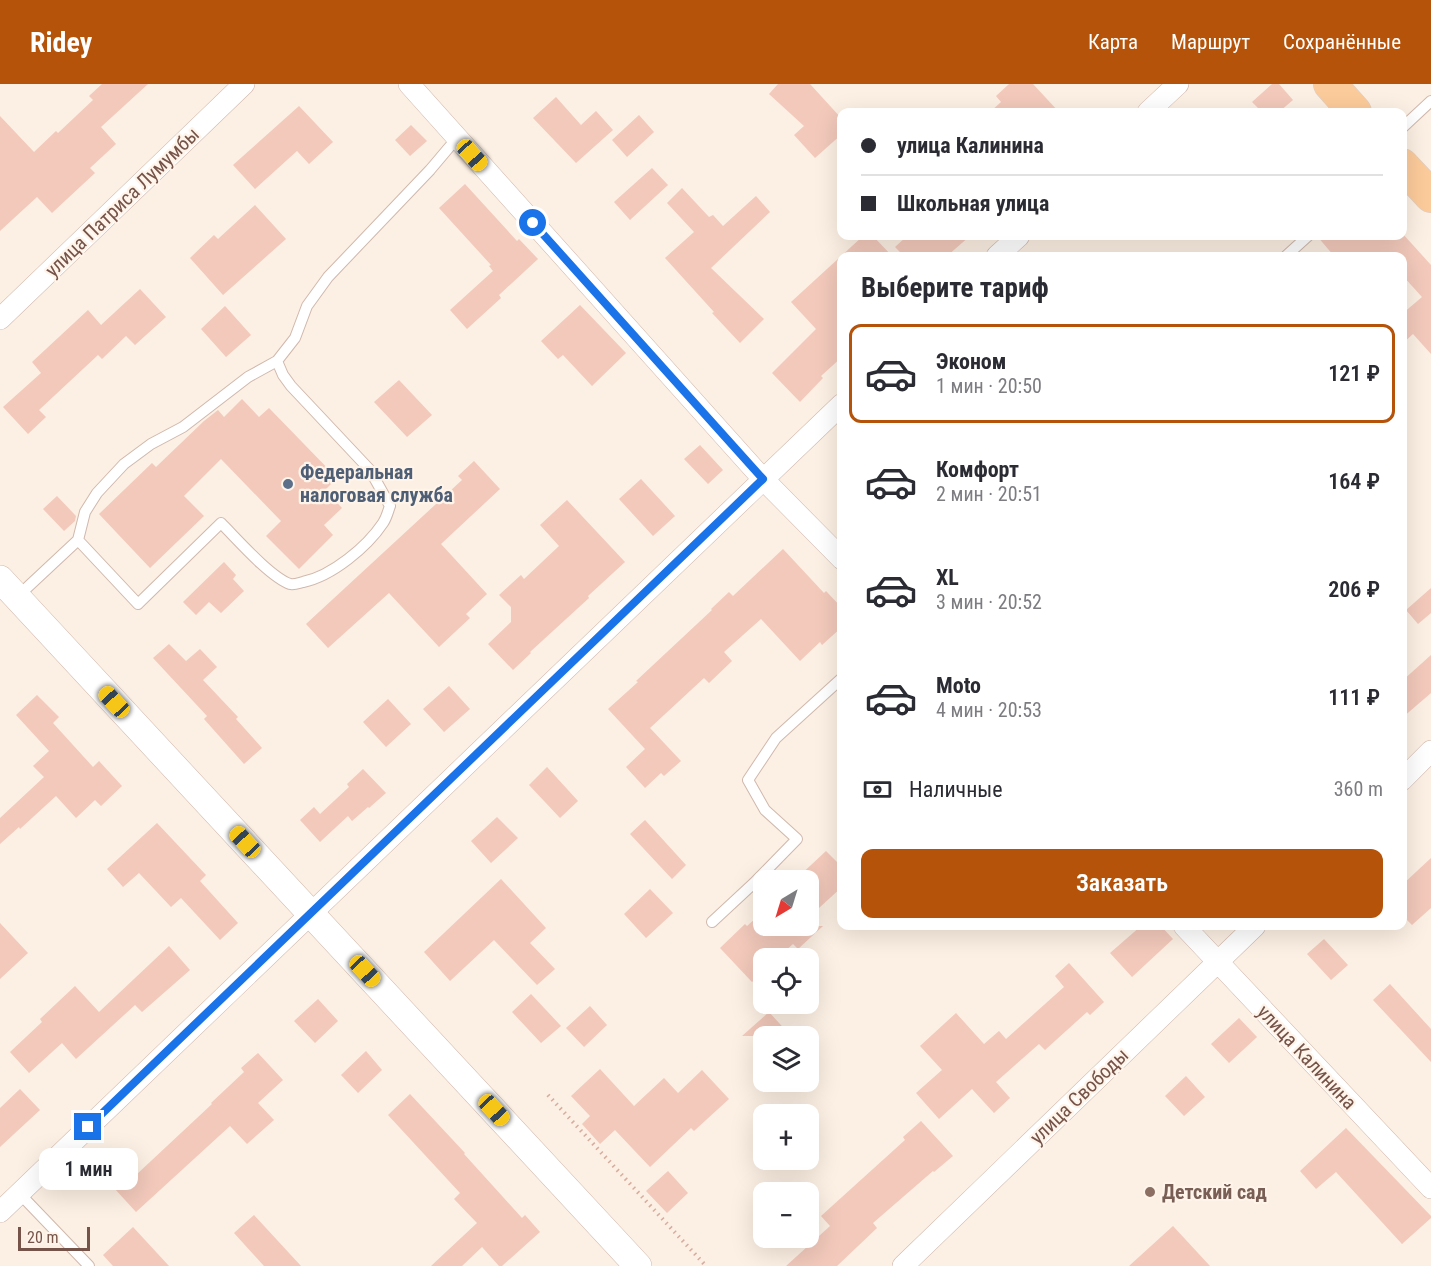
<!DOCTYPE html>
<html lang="ru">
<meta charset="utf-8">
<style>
:root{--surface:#fff;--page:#f2f2f3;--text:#2b2b33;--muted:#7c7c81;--line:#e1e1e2;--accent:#b45309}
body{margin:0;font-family:"Roboto Condensed",sans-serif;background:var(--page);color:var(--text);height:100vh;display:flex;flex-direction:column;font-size:22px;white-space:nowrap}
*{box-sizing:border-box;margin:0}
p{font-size:20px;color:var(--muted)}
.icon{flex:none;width:33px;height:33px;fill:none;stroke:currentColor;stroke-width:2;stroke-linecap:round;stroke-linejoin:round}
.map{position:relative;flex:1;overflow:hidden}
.drawer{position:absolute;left:837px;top:168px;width:570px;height:678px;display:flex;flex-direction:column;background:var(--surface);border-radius:12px;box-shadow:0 6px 24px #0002}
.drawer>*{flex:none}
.guide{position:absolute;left:837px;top:24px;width:570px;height:132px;border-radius:12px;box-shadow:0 6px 24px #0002;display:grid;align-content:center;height:132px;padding:0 24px;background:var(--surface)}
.needle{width:39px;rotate:218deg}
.tools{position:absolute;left:753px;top:786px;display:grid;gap:12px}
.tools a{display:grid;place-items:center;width:66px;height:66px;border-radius:12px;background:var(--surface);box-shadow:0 6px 24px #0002;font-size:30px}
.scale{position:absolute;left:18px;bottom:15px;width:72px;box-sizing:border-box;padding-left:6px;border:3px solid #755349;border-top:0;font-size:16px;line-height:21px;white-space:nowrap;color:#755349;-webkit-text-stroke:4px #fff4ea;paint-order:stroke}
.end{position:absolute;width:27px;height:27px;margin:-14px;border:8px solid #1a73e8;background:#fff;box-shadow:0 0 0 3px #fff}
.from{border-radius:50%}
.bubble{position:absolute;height:42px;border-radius:12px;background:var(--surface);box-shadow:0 6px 24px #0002;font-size:20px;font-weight:600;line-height:42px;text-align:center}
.car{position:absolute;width:18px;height:36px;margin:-18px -9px;border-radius:8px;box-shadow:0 0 4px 2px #0007;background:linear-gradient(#f5c518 24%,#345 0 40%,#f5c518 0 76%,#345 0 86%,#f5c518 0)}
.guide b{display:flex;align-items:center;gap:21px;height:57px;font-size:22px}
.guide b+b{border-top:2px solid var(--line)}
.guide i{width:15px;height:15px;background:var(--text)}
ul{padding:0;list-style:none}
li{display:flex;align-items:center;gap:18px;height:99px;margin:0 12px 9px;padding:0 12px;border:3px solid transparent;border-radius:12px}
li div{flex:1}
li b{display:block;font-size:22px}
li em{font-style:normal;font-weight:600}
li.active{border-color:var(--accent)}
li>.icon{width:54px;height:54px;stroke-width:1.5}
h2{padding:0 24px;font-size:27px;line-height:72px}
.pay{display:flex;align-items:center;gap:15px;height:66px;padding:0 24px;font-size:22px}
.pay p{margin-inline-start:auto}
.action{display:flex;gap:12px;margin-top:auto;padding:12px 24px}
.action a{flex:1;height:69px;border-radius:12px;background:var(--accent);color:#fff;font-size:24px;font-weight:600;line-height:69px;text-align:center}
header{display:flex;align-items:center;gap:36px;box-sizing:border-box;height:84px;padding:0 30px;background:var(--accent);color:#fff}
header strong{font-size:28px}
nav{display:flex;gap:33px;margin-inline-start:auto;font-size:21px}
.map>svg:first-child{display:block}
.building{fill:#f2c9bb}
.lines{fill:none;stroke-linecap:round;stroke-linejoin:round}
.service-casing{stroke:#d0b8ad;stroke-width:12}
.minor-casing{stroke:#d0b8ad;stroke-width:22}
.tertiary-casing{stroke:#d0b8ad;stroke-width:28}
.primary-casing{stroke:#d8cfcc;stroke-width:34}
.path{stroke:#d7ac9e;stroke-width:4;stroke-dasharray:1.5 4.5;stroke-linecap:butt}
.service{stroke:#fff;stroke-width:10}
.minor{stroke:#fff;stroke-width:21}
.tertiary{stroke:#fff;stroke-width:27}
.primary{stroke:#fccb9b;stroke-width:33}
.route{stroke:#1a73e8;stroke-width:8}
.service-dot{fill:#5c6f8a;stroke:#fff4ea;stroke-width:2}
.education-dot{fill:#8d6e63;stroke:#fff4ea;stroke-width:2}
.labels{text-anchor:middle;stroke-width:4.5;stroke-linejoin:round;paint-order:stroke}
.street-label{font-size:20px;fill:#755349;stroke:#fff4ea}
.service-label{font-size:20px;font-weight:bold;fill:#4e5e75;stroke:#fff4ea;text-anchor:start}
.education-label{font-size:20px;font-weight:bold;fill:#785e54;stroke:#fff4ea;text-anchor:start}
</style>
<header>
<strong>Ridey</strong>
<nav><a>Карта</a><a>Маршрут</a><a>Сохранённые</a></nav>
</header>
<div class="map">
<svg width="1431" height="1182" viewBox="0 0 1431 1182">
<rect width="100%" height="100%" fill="#fcefe3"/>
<path class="building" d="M102,0H148L101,43L116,60L90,84L95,89L52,129L37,113L0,147V32L34,68L56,47L58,49L93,16L89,12Z
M778,0H810L842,35V50L815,74L794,51L804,42L769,10Z
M1009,0H1033L1059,28H990L1001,18L996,12Z
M1272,0H1279L1293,16L1279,28H1262L1252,18Z
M556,13L581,41L596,27L613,46L576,79L533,34Z
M299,22L333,58L309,80L297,67L255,105L233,81Z
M639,31L654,48L627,73L612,56Z
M411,41L427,57L410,72L395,56Z
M652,84L668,101L630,136L614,118Z
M465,100L517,157L519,155L538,175L499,211L501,214L467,245L450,226L493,187L489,182L491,181L439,124Z
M682,104L709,133L713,131L723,142L756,112L770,128L711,184L764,235L740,259L712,229L714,228L665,174L694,148L667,119Z
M255,121L286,155L223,211L190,174L214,151L218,155Z
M1402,149L1431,181V270L1413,250L1402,260V230L1422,213L1402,191V172H1334L1317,152H1402Z
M863,152H873L892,172H842V273L821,292L823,294L800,318L772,289L816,245L791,218Z
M907,152H970L947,172H904L895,163Z
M140,205L166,233L135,261L126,252L102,275L98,271L39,326L46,333L28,350L3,323L41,289L32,278L88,226L101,241Z
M580,221L626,269L592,302L563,271L558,275L541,257Z
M225,222L251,251L226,273L201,245Z
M399,296L432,331L407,353L374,318Z
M242,315L259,333L269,324L337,394L325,406L342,424L324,441L333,451L299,485L266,452L281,437L221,375L184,412L204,432L150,484L99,430L152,379L156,383L204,337L218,326L224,333Z
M700,361L723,386L708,400L684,375Z
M474,377L500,405L441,460L487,510L466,530L470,534L439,563L389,509L328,564L306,540L462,396L458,392Z
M641,395L675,432L653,452L619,415Z
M57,412L76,432L75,437L64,447L43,425Z
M567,416L625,478L588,512L589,514L530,568L531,569L513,586L488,560L511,538V523L499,511L521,491L524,495L559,462L540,441Z
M783,465L824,509L826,507L842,524V543L822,561L820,558L800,577L761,535L724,568L732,577L709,599L704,594L650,644L681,677L664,692L661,689L645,704L626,683L645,665L608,625L638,598L636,597L712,526L711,525L729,508L733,512Z
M224,478L236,491L233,495L244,507L221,529L209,518L196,531L183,518Z
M1431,504V529L1418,540L1406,526Z
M169,560L186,577L200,565L217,583L203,596L238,633L236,635L262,664L244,680L204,635L207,632L153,574Z
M1431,571V609L1402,634V597Z
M449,602L470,625L444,648L423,625Z
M37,611L59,633L53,639L93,683L99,677L122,702L101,722L95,716L76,734L56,712L20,745L19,743L0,760V734L44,693L33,682L49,667L16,631Z
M388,615L411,640L386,663L363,638Z
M547,683L578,717L560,734L529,701Z
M363,685L386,709L369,724L368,723L352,737L348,732L320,758L300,736L314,723L320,730L349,703L347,700Z
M497,733L518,754L491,779L471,757Z
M645,736L686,781L672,795L630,750Z
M157,739L206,791L200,797L238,839L220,856L181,814L171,823L139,789L123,803L107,785Z
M826,767L842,783V803L808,834V796H795Z
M1431,774V824L1412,841L1402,831V801Z
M501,795L546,844L530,859L555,885L537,901L494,856L450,897L424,868Z
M650,805L673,829L646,854L624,830Z
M764,827V842H823L798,865L793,860L777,874H764V887L752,898L720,864L745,840L747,842Z
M0,839L28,869L0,895Z
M1141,842H1161L1173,855L1132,893L1110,869Z
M1324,855L1348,881L1331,896L1307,870Z
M169,862L190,886L142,928L135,921L76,975L62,959L29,989L10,968L42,938L40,935L75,902L99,928Z
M1069,879L1104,918L1090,931L1087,928L1045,966L1039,960L996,998L1010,1014L994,1029L972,1005L939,1035L916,1009L942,986L920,962L956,929L984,960L999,947L1006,955L1064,903L1055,892Z
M1390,900L1431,945V978L1373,916Z
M531,910L561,942L541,959L512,928Z
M318,915L338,937L315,959L294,937Z
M590,922L607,941L584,963L566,944Z
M769,928L791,952H742Z
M1239,934L1257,953L1229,979L1211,960Z
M366,967L382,986L358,1009L341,991Z
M258,969L283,996L258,1019L274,1036L247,1060L230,1042L136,1128L114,1104L133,1087L136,1091L212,1020L211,1019L244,988L241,984Z
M600,985L634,1022L664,994L678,1009L702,986L729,1015L694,1047L691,1044L650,1083L615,1046L600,1060L582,1040L590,1032L571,1012Z
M1186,992L1205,1013L1184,1032L1165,1012Z
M20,1005L40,1026L0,1063V1024Z
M410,1010L465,1069L464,1070L522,1134L525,1131L540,1148L502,1182H499L482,1163L462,1182H431L477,1139L454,1115L460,1109L388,1031Z
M921,1037L953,1072L934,1088L933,1087L873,1139L877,1144L837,1182H786L830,1142L821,1132L905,1056L903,1053Z
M1346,1044L1431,1132V1134L1402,1160L1336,1088L1316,1105L1300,1087Z
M668,1087L688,1109L667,1129L646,1107Z
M254,1131L301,1182H264L234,1149Z
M1173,1142L1210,1182H1129Z
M133,1143L169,1182H113L103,1171Z"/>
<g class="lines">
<g class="service-casing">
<path id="service" d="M1402,44L1431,17
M1286,172L1308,152
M277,277L248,293L183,343L151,360L124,380L97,409L85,428L78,456L138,520L221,439C237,455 270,493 290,500C294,501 299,499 303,498C332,492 367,463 383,439C387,433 388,427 390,422L370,386L291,302L283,291L277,277L295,254L307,222L328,193L430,86L457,54
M17,513L78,456
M712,838L754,799L797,755L765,726L748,696L776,654L842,594
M19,1109L89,1182"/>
</g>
<g class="minor-casing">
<path id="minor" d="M409,0L763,395L842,475
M1148,28L1178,0
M997,172L1019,152
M0,235L244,0
M1402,696L1431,667
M1184,842L1431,1104
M0,1128L842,320
M903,1182L1255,842"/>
</g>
<g class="tertiary-casing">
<path id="tertiary" d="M0,495L638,1182"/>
</g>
<g class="primary-casing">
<path id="primary" d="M1330,0L1355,28
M1402,81L1431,112"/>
</g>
<path class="path" d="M548,1011L706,1182"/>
<use href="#service" class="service"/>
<use href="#minor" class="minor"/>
<use href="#tertiary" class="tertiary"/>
<use href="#primary" class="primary"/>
</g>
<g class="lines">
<path class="route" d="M88,1043L763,395L533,139"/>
</g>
<circle class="service-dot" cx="288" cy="400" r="6"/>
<circle class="education-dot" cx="1150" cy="1108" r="6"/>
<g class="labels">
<g class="street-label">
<text transform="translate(122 118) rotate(-44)" y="7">улица Патриса Лумумбы</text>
<text transform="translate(1307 973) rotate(47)" y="7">улица Калинина</text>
<text transform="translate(1079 1012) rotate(-44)" y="7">улица Свободы</text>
</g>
<g class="service-label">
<text x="300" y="395">Федеральная<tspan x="300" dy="23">налоговая служба</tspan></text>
</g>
<g class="education-label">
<text x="1162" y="1115">Детский сад</text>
</g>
</g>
</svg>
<div class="tools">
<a><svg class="needle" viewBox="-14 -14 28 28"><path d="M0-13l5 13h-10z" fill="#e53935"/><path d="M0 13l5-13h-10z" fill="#7c7c81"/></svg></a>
<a><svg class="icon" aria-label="locate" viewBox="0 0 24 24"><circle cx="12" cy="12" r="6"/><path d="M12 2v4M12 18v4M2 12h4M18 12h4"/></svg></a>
<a><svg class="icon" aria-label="layers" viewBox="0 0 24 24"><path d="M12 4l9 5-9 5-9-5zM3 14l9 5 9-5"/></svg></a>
<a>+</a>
<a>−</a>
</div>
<div class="scale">20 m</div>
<i class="end from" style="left:533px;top:139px"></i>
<i class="end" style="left:88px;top:1043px"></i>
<div class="bubble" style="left:39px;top:1064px;width:99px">1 мин</div>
<i class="car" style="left:472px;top:71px;rotate:138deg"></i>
<i class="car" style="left:114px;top:618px;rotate:317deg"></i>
<i class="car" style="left:245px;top:758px;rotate:317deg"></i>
<i class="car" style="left:365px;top:887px;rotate:137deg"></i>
<i class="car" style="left:494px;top:1026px;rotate:137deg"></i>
<div class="guide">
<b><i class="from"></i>улица Калинина</b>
<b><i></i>Школьная улица</b>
</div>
<section class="drawer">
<h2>Выберите тариф</h2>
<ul>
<li class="active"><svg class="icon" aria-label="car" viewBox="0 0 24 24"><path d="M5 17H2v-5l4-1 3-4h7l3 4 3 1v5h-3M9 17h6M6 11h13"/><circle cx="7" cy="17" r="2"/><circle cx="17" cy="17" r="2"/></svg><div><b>Эконом</b><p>1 мин · 20:50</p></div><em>121 ₽</em></li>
<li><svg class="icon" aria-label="car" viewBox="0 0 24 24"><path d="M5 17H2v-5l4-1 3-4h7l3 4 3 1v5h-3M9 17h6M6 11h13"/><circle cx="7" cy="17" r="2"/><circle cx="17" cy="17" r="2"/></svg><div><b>Комфорт</b><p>2 мин · 20:51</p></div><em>164 ₽</em></li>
<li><svg class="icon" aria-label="car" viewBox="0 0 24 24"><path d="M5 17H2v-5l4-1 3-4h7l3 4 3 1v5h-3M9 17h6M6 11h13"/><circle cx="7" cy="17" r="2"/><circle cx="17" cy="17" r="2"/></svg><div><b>XL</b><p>3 мин · 20:52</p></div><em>206 ₽</em></li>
<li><svg class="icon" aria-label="car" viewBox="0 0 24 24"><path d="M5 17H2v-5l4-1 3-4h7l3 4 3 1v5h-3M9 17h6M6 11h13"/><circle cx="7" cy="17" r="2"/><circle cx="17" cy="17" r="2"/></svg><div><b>Moto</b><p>4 мин · 20:53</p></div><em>111 ₽</em></li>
</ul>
<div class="pay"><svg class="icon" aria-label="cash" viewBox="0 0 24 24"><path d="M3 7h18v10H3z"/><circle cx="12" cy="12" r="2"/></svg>Наличные<p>360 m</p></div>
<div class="action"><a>Заказать</a></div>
</section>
</div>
